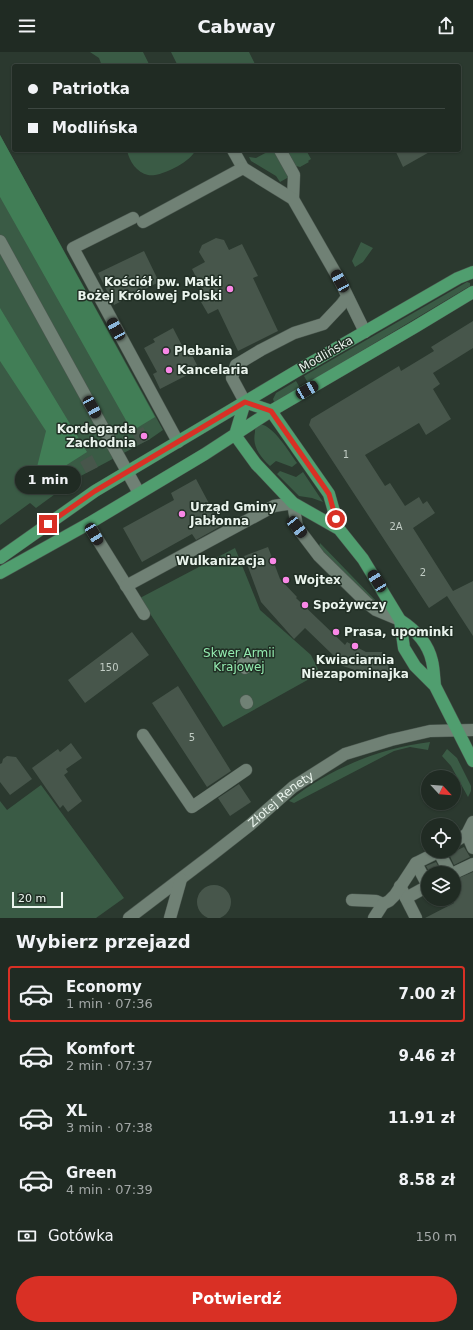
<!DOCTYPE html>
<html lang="pl">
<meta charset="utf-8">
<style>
:root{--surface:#202b23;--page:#28332b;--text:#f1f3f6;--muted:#a2a7a6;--line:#3d4741;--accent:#d93025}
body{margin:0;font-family:"DejaVu Sans",sans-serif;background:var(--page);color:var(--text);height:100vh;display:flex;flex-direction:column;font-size:15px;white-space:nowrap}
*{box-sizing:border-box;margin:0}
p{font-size:13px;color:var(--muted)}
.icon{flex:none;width:22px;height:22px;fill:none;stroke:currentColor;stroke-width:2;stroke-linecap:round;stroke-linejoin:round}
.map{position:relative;height:866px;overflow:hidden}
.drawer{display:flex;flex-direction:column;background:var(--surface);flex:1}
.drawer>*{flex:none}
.guide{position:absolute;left:12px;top:12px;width:449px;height:88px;border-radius:4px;box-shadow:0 1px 3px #0004,0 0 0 1px var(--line);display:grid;align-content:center;height:88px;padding:0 16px;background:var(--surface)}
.needle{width:26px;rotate:116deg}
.controls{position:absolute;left:421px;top:718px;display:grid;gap:8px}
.controls a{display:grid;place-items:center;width:40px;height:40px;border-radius:50%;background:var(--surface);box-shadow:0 1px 3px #0004,0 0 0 1px var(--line);font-size:20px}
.scale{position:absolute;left:12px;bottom:10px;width:51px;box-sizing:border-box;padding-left:4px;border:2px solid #eaf4ed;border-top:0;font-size:11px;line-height:14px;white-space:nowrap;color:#eaf4ed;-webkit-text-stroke:3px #212f25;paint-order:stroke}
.end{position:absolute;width:18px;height:18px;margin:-9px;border:5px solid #d93025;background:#fff;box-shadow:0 0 0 2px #fff}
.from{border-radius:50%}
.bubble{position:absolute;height:28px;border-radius:14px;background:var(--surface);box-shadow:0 1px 3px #0004,0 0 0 1px var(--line);font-size:13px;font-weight:800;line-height:28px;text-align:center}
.car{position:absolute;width:12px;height:24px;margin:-12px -6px;border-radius:5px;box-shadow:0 0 3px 1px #0007;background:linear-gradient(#222 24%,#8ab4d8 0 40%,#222 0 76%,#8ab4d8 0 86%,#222 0)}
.guide b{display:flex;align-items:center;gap:14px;height:38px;font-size:15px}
.guide b+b{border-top:1px solid var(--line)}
.guide i{width:10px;height:10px;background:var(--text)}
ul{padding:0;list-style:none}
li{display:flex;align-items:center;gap:12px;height:56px;margin:0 8px 6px;padding:0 8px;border:2px solid transparent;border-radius:4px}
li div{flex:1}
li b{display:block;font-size:15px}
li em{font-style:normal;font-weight:800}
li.active{border-color:var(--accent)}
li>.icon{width:36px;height:36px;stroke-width:1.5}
h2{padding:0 16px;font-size:18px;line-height:48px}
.pay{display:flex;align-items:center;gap:10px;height:44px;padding:0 16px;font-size:15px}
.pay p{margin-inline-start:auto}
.primary-button{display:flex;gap:8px;margin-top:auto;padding:8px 16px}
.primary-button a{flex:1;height:46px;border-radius:24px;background:var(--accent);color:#fff;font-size:16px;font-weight:800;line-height:46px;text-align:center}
header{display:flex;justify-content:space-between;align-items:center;height:52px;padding:0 16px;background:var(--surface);font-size:18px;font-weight:800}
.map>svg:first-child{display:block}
.green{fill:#3a5b45}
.forest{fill:#417e56}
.building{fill:#47564b}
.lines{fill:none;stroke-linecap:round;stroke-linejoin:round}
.minor-casing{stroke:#4b574f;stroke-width:13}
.major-casing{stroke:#4b574f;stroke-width:13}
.minor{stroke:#708175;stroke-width:12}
.major{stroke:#509e6f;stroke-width:12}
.route{stroke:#d93025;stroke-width:5}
.poi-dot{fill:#fa87e7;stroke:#212f25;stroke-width:1.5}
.labels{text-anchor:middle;stroke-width:3;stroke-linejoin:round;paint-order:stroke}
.number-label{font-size:10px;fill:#c1ccc4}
.poi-label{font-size:12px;font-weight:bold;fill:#eaf4ed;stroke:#212f25;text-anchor:start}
.street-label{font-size:12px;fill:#eaf4ed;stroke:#212f25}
.park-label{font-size:12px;fill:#94ecb0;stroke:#212f25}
</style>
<header><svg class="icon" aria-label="menu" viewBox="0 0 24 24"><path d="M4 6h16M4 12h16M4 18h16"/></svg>Cabway<svg class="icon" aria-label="share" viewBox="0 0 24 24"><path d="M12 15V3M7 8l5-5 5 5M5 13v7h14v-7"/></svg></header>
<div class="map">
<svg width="473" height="866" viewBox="0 0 473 866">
<rect width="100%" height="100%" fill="#2b392f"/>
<path class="green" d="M90,0H143L150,14H102L99,6Z
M171,0H249L256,14H178Z
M0,83L163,378L150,387L77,426L36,456L30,451L0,473Z
M127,98H195C193,109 159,126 148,123C137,121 129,109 127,98Z
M271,98H273L289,125L280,130L276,124L251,109L249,105L256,106Z
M287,98H306L311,107L308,109L309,110L300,115L296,114Z
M361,190L373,196L363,210L355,215L352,209Z
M467,230L470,231V234L308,331L304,324Z
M296,329L300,336L277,350H274L273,347L276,341Z
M260,372C274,374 289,400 297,411L292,415L276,409L270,414C260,404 252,395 255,380C255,376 256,374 260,372Z
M280,419L296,425L303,420L323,450L312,446L299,444L277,422Z
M320,491L376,549L370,546L319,495Z
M235,496L260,558L311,603L320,621L223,675L140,546Z
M430,690L428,698L410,695L394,699L294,751L289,749C329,717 379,696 430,690Z
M447,697L457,706L471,734V739L468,745L451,714L442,704Z
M41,733L124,846L96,866H0V749L7,758Z"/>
<path class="forest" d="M0,83L155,365L132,379L0,145Z
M0,256L87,400L32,435L46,379L0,309Z"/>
<path class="building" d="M395,98H433L403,115Z
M216,186L224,188L229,198L242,192L258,224L253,226L278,279L238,299L218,257L208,262L201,250L207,247L192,217L205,210L199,200L202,193Z
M144,199L159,230L114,253L98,221Z
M473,269V296L433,321L440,332L433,337L451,367L426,383L419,371L365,403L385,434L390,431L405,454L419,445L423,452L427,449L435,461L413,476L453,539L473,529V584L447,544L429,556L309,373L311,367L399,314L401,319L434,299L431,295Z
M173,276L188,305L192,303L199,317L160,337L153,322L157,320L144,296L155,290L153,287Z
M143,375L150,387L138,393L132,381Z
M92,403L98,415L86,421L80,410Z
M196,427L221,474L196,488L192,482L142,510L123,476L174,448L171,441Z
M268,495L280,527L297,545L296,546L345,593L347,590L366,600H382L391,620L372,624L343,614L332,605L334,604L305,576L294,587L261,550L244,504Z
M132,580L149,603L85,651L68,628Z
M178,634L231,719L207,735L152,651Z
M71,691L82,706L66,717L68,720L64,723L82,749L68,760L63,753L60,756L32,716L58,697L60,700Z
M7,704L16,705L32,727L10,743L0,730V712L2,711L3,707Z
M239,732L251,750L230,764L218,746Z
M464,795L470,805L454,813L449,802Z
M436,810L442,821H430L426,814Z
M473,820V866H425L454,851V828Z
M197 850a17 17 0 1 1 34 0a17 17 0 1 1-34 0Z"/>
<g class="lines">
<g class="minor-casing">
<g id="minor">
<path d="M233,98L243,116"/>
<path d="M280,98L294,123L293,147"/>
<path d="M133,166L73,196L178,390"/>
<path d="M143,170L243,116L293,147L340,229L365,280"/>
<path d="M0,189L139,441"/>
<path d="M245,350L232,326L236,313L261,298L294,281L323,272L341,253L347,245"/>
<path d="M88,472L144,562"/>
<path d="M126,534L274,454L293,451L297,475L319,504L367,551L376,558L400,568"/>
<path d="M245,616L243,612L252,607"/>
<path d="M246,649L247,651"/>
<path d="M143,683L192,755L246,718"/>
<path d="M467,782L473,796"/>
<path d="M454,790L467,782L473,770"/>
<path d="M439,800L450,821"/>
<path d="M416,811L428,834"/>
<path d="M454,821L473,812"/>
<path d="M400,834L416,866"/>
<path d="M406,846L428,834"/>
<path d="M352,848L376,849L383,852"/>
<path id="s1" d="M129,866L213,802L250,773L293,735L345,702L391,688L430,679L473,678"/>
<path d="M170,866L181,827"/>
<path d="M374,866L383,852L389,849L395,843L416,811L440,799"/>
</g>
</g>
<g class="major-casing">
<path id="major" d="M245,350L271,359L329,442L339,477
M235,383L256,412L293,451L339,477L363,507L400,568L404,596L415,614L435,634L473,709
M235,383L245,350
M0,506L95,439L295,320L458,226L473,220
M0,521L88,472L205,402L271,359L415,275L473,240
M400,568C414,577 428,591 432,609C434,617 434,626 435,634"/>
</g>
<use href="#minor" class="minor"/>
<use href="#major" class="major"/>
</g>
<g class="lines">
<path class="route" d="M48,472L95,439L245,350L271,359L329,442L336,467"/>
</g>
<g class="poi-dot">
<circle cx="230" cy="237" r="4"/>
<circle cx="166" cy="299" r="4"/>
<circle cx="169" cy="318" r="4"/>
<circle cx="144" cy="384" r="4"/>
<circle cx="182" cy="462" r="4"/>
<circle cx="273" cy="509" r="4"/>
<circle cx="286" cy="528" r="4"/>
<circle cx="305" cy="553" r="4"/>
<circle cx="336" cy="580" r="4"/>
<circle cx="355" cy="594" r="4"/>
</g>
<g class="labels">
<g class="number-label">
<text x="346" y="406">1</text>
<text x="396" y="478">2A</text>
<text x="423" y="524">2</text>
<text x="109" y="619">150</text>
<text x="192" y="689">5</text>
</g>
<g class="poi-label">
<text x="222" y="234" text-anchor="end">Kościół pw. Matki<tspan x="222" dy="14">Bożej Królowej Polski</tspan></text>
<text x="174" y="303">Plebania</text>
<text x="177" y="322">Kancelaria</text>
<text x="136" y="381" text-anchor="end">Kordegarda<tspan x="136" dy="14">Zachodnia</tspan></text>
<text x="190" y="459">Urząd Gminy<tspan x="190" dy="14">Jabłonna</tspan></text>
<text x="265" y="513" text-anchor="end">Wulkanizacja</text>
<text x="294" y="532">Wojtex</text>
<text x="313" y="557">Spożywczy</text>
<text x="344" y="584">Prasa, upominki</text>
<text x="355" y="612" text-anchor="middle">Kwiaciarnia<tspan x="355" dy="14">Niezapominajka</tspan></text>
</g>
<g class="street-label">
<text transform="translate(326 302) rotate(-30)" y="4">Modlińska</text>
<text dy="4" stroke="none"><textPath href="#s1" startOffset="193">Złotej Renety</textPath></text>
</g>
<g class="park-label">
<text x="239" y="605">Skwer Armii<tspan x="239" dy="14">Krajowej</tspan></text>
</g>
</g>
</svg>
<div class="controls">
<a><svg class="needle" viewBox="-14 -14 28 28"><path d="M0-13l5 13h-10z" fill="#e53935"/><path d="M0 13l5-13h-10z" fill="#a2a7a6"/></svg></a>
<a><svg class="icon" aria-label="locate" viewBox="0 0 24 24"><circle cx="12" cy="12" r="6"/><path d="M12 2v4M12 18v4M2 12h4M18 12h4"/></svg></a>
<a><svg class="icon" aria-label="layers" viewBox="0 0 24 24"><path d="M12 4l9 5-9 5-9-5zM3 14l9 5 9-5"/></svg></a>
</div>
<div class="scale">20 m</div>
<i class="end from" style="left:336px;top:467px"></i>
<i class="end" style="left:48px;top:472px"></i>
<div class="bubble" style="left:15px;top:414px;width:66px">1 min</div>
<i class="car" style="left:340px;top:229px;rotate:331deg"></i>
<i class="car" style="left:116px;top:277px;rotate:331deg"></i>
<i class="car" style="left:307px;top:338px;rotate:60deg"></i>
<i class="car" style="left:92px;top:355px;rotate:151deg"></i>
<i class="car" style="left:297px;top:475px;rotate:142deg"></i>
<i class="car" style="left:94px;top:482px;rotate:149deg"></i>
<i class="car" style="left:377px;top:529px;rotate:328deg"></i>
<div class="guide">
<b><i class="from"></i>Patriotka</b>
<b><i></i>Modlińska</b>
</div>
</div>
<section class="drawer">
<h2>Wybierz przejazd</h2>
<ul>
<li class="active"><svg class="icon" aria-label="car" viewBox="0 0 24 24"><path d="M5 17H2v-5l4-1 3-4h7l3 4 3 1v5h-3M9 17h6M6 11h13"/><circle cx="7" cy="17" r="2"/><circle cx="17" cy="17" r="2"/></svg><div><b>Economy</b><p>1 min · 07:36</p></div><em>7.00 zł</em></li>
<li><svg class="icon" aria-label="car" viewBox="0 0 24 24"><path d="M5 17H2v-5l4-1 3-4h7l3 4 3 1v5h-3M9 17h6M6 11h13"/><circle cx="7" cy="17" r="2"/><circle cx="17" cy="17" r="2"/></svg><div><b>Komfort</b><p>2 min · 07:37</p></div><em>9.46 zł</em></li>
<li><svg class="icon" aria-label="car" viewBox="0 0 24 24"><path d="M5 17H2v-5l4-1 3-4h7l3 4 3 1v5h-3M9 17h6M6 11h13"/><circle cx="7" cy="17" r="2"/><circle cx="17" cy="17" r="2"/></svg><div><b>XL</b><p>3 min · 07:38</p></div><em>11.91 zł</em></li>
<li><svg class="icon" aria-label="car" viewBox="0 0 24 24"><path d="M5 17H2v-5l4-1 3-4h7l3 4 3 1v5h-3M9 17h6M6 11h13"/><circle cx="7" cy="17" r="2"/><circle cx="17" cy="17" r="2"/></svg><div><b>Green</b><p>4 min · 07:39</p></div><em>8.58 zł</em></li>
</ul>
<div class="pay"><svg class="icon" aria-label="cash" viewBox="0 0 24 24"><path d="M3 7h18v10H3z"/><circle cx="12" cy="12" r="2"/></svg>Gotówka<p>150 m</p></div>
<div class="primary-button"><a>Potwierdź</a></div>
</section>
